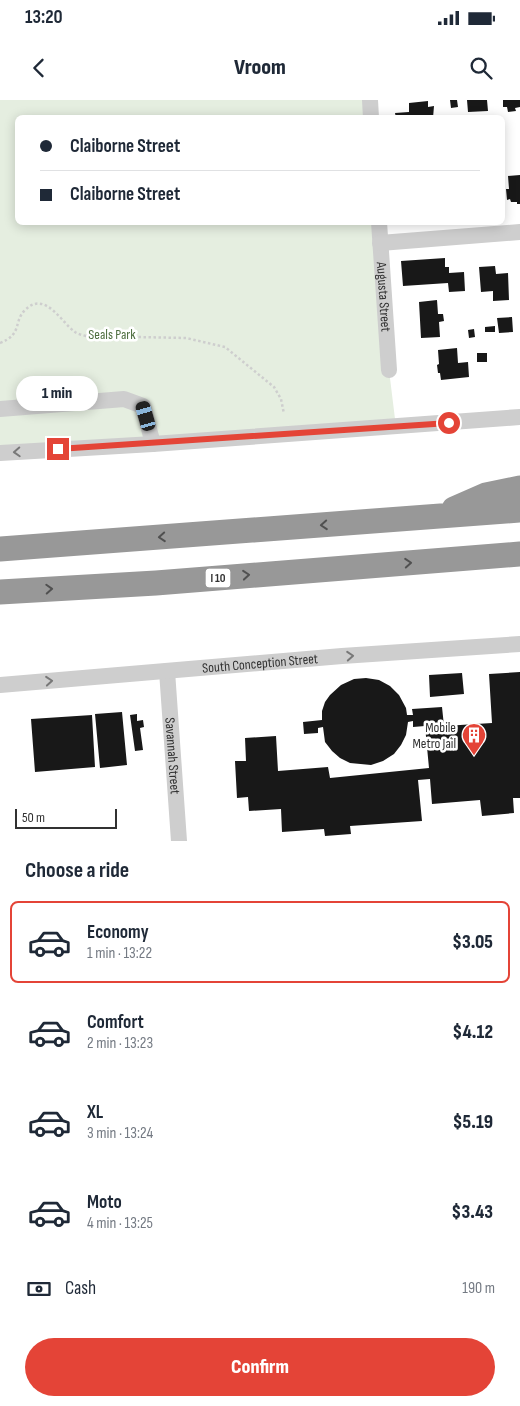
<!DOCTYPE html>
<meta charset="utf-8">
<style>
:root{--surface:#fff;--page:#f6f6f7;--text:#1f2937;--muted:#747a83;--line:#e0e1e3;--accent:#e44437}
body{margin:0;font-family:"Sofia Sans Condensed",sans-serif;background:var(--page);color:var(--text);height:100vh;display:flex;flex-direction:column;font-size:19px;white-space:nowrap}
*{box-sizing:border-box;margin:0}
p{font-size:16px;color:var(--muted)}
.icon{flex:none;width:28px;height:28px;fill:none;stroke:currentColor;stroke-width:2;stroke-linecap:round;stroke-linejoin:round}
.map{position:relative;height:741px;overflow:hidden}
.panel{display:flex;flex-direction:column;background:var(--surface);flex:1}
.panel>*{flex:none}
.hud{position:absolute;left:15px;top:15px;width:490px;height:110px;border-radius:8px;box-shadow:0 2px 12px #0003;display:grid;align-content:center;height:110px;padding:0 25px;background:var(--surface)}
.scale{position:absolute;left:15px;bottom:12px;width:102px;box-sizing:border-box;padding-left:5px;border:2px solid #313131;border-top:0;font-size:14px;line-height:18px;white-space:nowrap;color:#313131;-webkit-text-stroke:4px #fff;paint-order:stroke}
.end{position:absolute;width:22px;height:22px;margin:-11px;border:6px solid #e44437;background:#fff;box-shadow:0 0 0 2px #fff}
.from{border-radius:50%}
.bubble{position:absolute;height:35px;border-radius:18px;background:var(--surface);box-shadow:0 2px 12px #0003;font-size:16px;font-weight:800;line-height:35px;text-align:center}
.car{position:absolute;width:15px;height:30px;margin:-15px -8px;border-radius:6px;box-shadow:0 0 4px 1px #0007;background:linear-gradient(#222 24%,#8ab4d8 0 40%,#222 0 76%,#8ab4d8 0 86%,#222 0)}
.hud b{display:flex;align-items:center;gap:18px;height:48px;font-size:19px}
.hud b+b{border-top:1px solid var(--line)}
.hud i{width:12px;height:12px;background:var(--text)}
ul{padding:0;list-style:none}
li{display:flex;align-items:center;gap:15px;height:82px;margin:0 10px 8px;padding:0 15px;border:2px solid transparent;border-radius:8px}
li div{flex:1}
li b{display:block;font-size:19px}
li em{font-style:normal;font-weight:800}
li.selected{border-color:var(--accent)}
li>.icon{width:45px;height:45px;stroke-width:1.5}
h2{padding:0 25px;font-size:22px;line-height:60px}
.pay{display:flex;align-items:center;gap:12px;height:55px;padding:0 25px;font-size:19px}
.pay p{margin-inline-start:auto}
.primary-button{display:flex;gap:10px;margin-top:auto;padding:10px 25px}
.primary-button a{flex:1;height:58px;border-radius:30px;background:var(--accent);color:#fff;font-size:20px;font-weight:800;line-height:58px;text-align:center}
.status{display:flex;justify-content:space-between;align-items:center;height:35px;padding:0 25px;background:var(--surface);direction:ltr}
.status svg{height:14px;fill:currentColor}
header{display:flex;justify-content:space-between;align-items:center;height:65px;padding:0 25px;background:var(--surface);font-size:22px;font-weight:800}
.map>svg:first-child{display:block}
.green{fill:#e5eee0}
.building{fill:#181818}
.lines{fill:none;stroke-linecap:round;stroke-linejoin:round}
.path{stroke:#cecece;stroke-width:2.5;stroke-dasharray:2.5 2.5;stroke-linecap:butt}
.minor{stroke:#cecece;stroke-width:16}
.highway{stroke:#989898;stroke-width:25}
.oneway{stroke:#787878}
.oneway2{stroke:#505050}
.route{stroke:#e44437;stroke-width:6}
.labels{text-anchor:middle;stroke-width:5;stroke-linejoin:round;paint-order:stroke}
.shield{fill:#fff;stroke:#6f6f6f;stroke-width:1}
.shield-label{font-size:12px;font-weight:bold;fill:#313131}
.street-label{font-size:14px;fill:#313131;stroke:#fff}
.park-label{font-size:14px;fill:#4d6d3e;stroke:#fff}
.poi-label{font-size:14px;fill:#313131;stroke:#fff;text-anchor:end}
</style>
<div class="status"><b>13:20</b><svg viewBox="0 0 49 12"><path d="M0 12V9h3v3zM5 12V6h3v6zM10 12V3h3v9zM15 12V0h3v12zM26 1h20v11H26zM47 4h2v5h-2z"/></svg></div>
<header><svg class="icon" aria-label="back" viewBox="0 0 24 24"><path d="M15 5l-7 7 7 7"/></svg>Vroom<svg class="icon" aria-label="search" viewBox="0 0 24 24"><circle cx="10" cy="10" r="6"/><path d="M15 15l6 6"/></svg></header>
<div class="map">
<svg width="520" height="741" viewBox="0 0 520 741">
<rect width="100%" height="100%" fill="#fff"/>
<path class="green" d="M0,0H370L371,17L18,18V122L379,123L389,270L396,327L0,353Z"/>
<path class="building" d="M450,0H457L458,7L451,8Z
M467,0H487L488,11L468,12Z
M503,0H520V7L515,8L516,11L508,12L507,7H503Z
M428,1V7L434,6L433,18H396L395,13L409,12V3Z
M520,75V104H517V102H511L510,99L507,100L506,89H509L508,76Z
M445,158V167H449V173L464,172L465,191L449,192L448,183L403,186L401,161Z
M495,166L496,174L508,173L509,200L493,201V191L481,192L479,167Z
M437,200L438,214H443L444,221L439,222L440,237L421,238L419,202Z
M512,217L513,232L499,233L497,218Z
M495,226V232H485V227Z
M474,229L475,237L469,238L468,230Z
M457,248L458,263L468,262L469,277L441,280L440,273H438L437,265L439,264L438,250Z
M477,253H487V262H477Z
M520,572V698H513L514,713L482,716L480,700L432,704L430,679L418,680L422,721L350,726L351,734L325,736L324,729L282,732L281,709L249,711L248,697L237,698L235,661H246L245,638L276,636L278,671L328,667L330,678L429,668L425,626L413,627V621L408,622L406,635L401,645L394,654L383,661L371,665L350,663L340,658L332,651L325,642L323,627L318,628V633L304,634L303,622L322,620V611L325,602L330,595L341,585L354,579L366,578L379,580L390,586L399,595L406,608L407,615H413L412,609L442,607L444,626L492,623L489,574Z
M462,573L464,594L430,597L429,575Z
M122,612L127,665L100,668L95,614Z
M137,614V621L143,620L144,627L140,628L143,650L135,651L130,615Z
M92,615L95,667L35,672L31,619Z"/>
<g class="lines">
<path class="path" d="M0,243C23,234 13,222 25,210C45,190 61,222 75,232C78,234 82,235 86,236L186,238L225,247L274,287L281,299L284,314"/>
<g class="minor">
<path d="M370,0L371,18"/>
<path id="s1" d="M379,122L389,270"/>
<path d="M380,143L520,132"/>
<path d="M0,309L124,299L143,306L153,344"/>
<path d="M0,353L153,344L520,317"/>
<path id="s2" d="M167,571L179,741"/>
<path id="s3" d="M0,585L342,556L520,544"/>
</g>
<path class="highway" d="M454,409L486,395L520,388
M0,449L520,410
M0,492L156,483L520,454"/>
</g>
<defs><path id="oneway-chevron" d="M-2-3.5L2.5 0L-2 3.5" fill="none" stroke-width="1.6" stroke-linecap="round" stroke-linejoin="round" transform="scale(1.25)"/></defs>
<g class="oneway">
<use href="#oneway-chevron" transform="translate(17 352) rotate(177)"/>
<use href="#oneway-chevron" transform="translate(350 556) rotate(-4)"/>
<use href="#oneway-chevron" transform="translate(49 581) rotate(-5)"/>
</g>
<g class="oneway2">
<use href="#oneway-chevron" transform="translate(324 425) rotate(176)"/>
<use href="#oneway-chevron" transform="translate(162 437) rotate(176)"/>
<use href="#oneway-chevron" transform="translate(408 463) rotate(-4)"/>
<use href="#oneway-chevron" transform="translate(246 475) rotate(-5)"/>
<use href="#oneway-chevron" transform="translate(49 489) rotate(-3)"/>
</g>
<g class="lines">
<path class="route" d="M58,349L449,323"/>
</g>
<defs>
<g id="building-pin" transform="scale(1.25)"><path d="M0 17L-7.5 6A9.5 9.5 0 1 1 7.5 6Z" fill="#e44437" stroke="#fff"/><path d="M-4-6H4V6H1V3H-1V6H-4ZM-2.5-4.3h1.7v1.8h-1.7ZM.8-4.3h1.7v1.8H.8ZM-2.5-1h1.7V.8h-1.7ZM.8-1h1.7V.8H.8Z" fill="#fff"/></g>
</defs>
<g fill-rule="evenodd">
<use href="#building-pin" x="474" y="635"/>
</g>
<g class="labels">
<rect class="shield" x="205.5" y="468.5" width="25" height="19" rx="4"/>
<g class="shield-label">
<text x="218" y="482">I 10</text>
</g>
<g class="street-label">
<text dy="5" stroke="none"><textPath href="#s1" startOffset="75">Augusta Street</textPath></text>
<text dy="5" stroke="none"><textPath href="#s3" startOffset="261">South Conception Street</textPath></text>
<text dy="5" stroke="none"><textPath href="#s2" startOffset="85">Savannah Street</textPath></text>
</g>
<g class="park-label">
<text x="112" y="239">Seals Park</text>
</g>
<g class="poi-label">
<text x="456" y="632">Mobile<tspan x="456" dy="16">Metro Jail</tspan></text>
</g>
</g>
</svg>
<div class="scale">50 m</div>
<i class="end from" style="left:449px;top:323px"></i>
<i class="end" style="left:58px;top:349px"></i>
<div class="bubble" style="left:16px;top:276px;width:82px">1 min</div>
<i class="car" style="left:146px;top:316px;rotate:344deg"></i>
<div class="hud">
<b><i class="from"></i>Claiborne Street</b>
<b><i></i>Claiborne Street</b>
</div>
</div>
<section class="panel">
<h2>Choose a ride</h2>
<ul>
<li class="selected"><svg class="icon" aria-label="car" viewBox="0 0 24 24"><path d="M5 17H2v-5l4-1 3-4h7l3 4 3 1v5h-3M9 17h6M6 11h13"/><circle cx="7" cy="17" r="2"/><circle cx="17" cy="17" r="2"/></svg><div><b>Economy</b><p>1 min · 13:22</p></div><em>$3.05</em></li>
<li><svg class="icon" aria-label="car" viewBox="0 0 24 24"><path d="M5 17H2v-5l4-1 3-4h7l3 4 3 1v5h-3M9 17h6M6 11h13"/><circle cx="7" cy="17" r="2"/><circle cx="17" cy="17" r="2"/></svg><div><b>Comfort</b><p>2 min · 13:23</p></div><em>$4.12</em></li>
<li><svg class="icon" aria-label="car" viewBox="0 0 24 24"><path d="M5 17H2v-5l4-1 3-4h7l3 4 3 1v5h-3M9 17h6M6 11h13"/><circle cx="7" cy="17" r="2"/><circle cx="17" cy="17" r="2"/></svg><div><b>XL</b><p>3 min · 13:24</p></div><em>$5.19</em></li>
<li><svg class="icon" aria-label="car" viewBox="0 0 24 24"><path d="M5 17H2v-5l4-1 3-4h7l3 4 3 1v5h-3M9 17h6M6 11h13"/><circle cx="7" cy="17" r="2"/><circle cx="17" cy="17" r="2"/></svg><div><b>Moto</b><p>4 min · 13:25</p></div><em>$3.43</em></li>
</ul>
<div class="pay"><svg class="icon" aria-label="cash" viewBox="0 0 24 24"><path d="M3 7h18v10H3z"/><circle cx="12" cy="12" r="2"/></svg>Cash<p>190 m</p></div>
<div class="primary-button"><a>Confirm</a></div>
</section>
